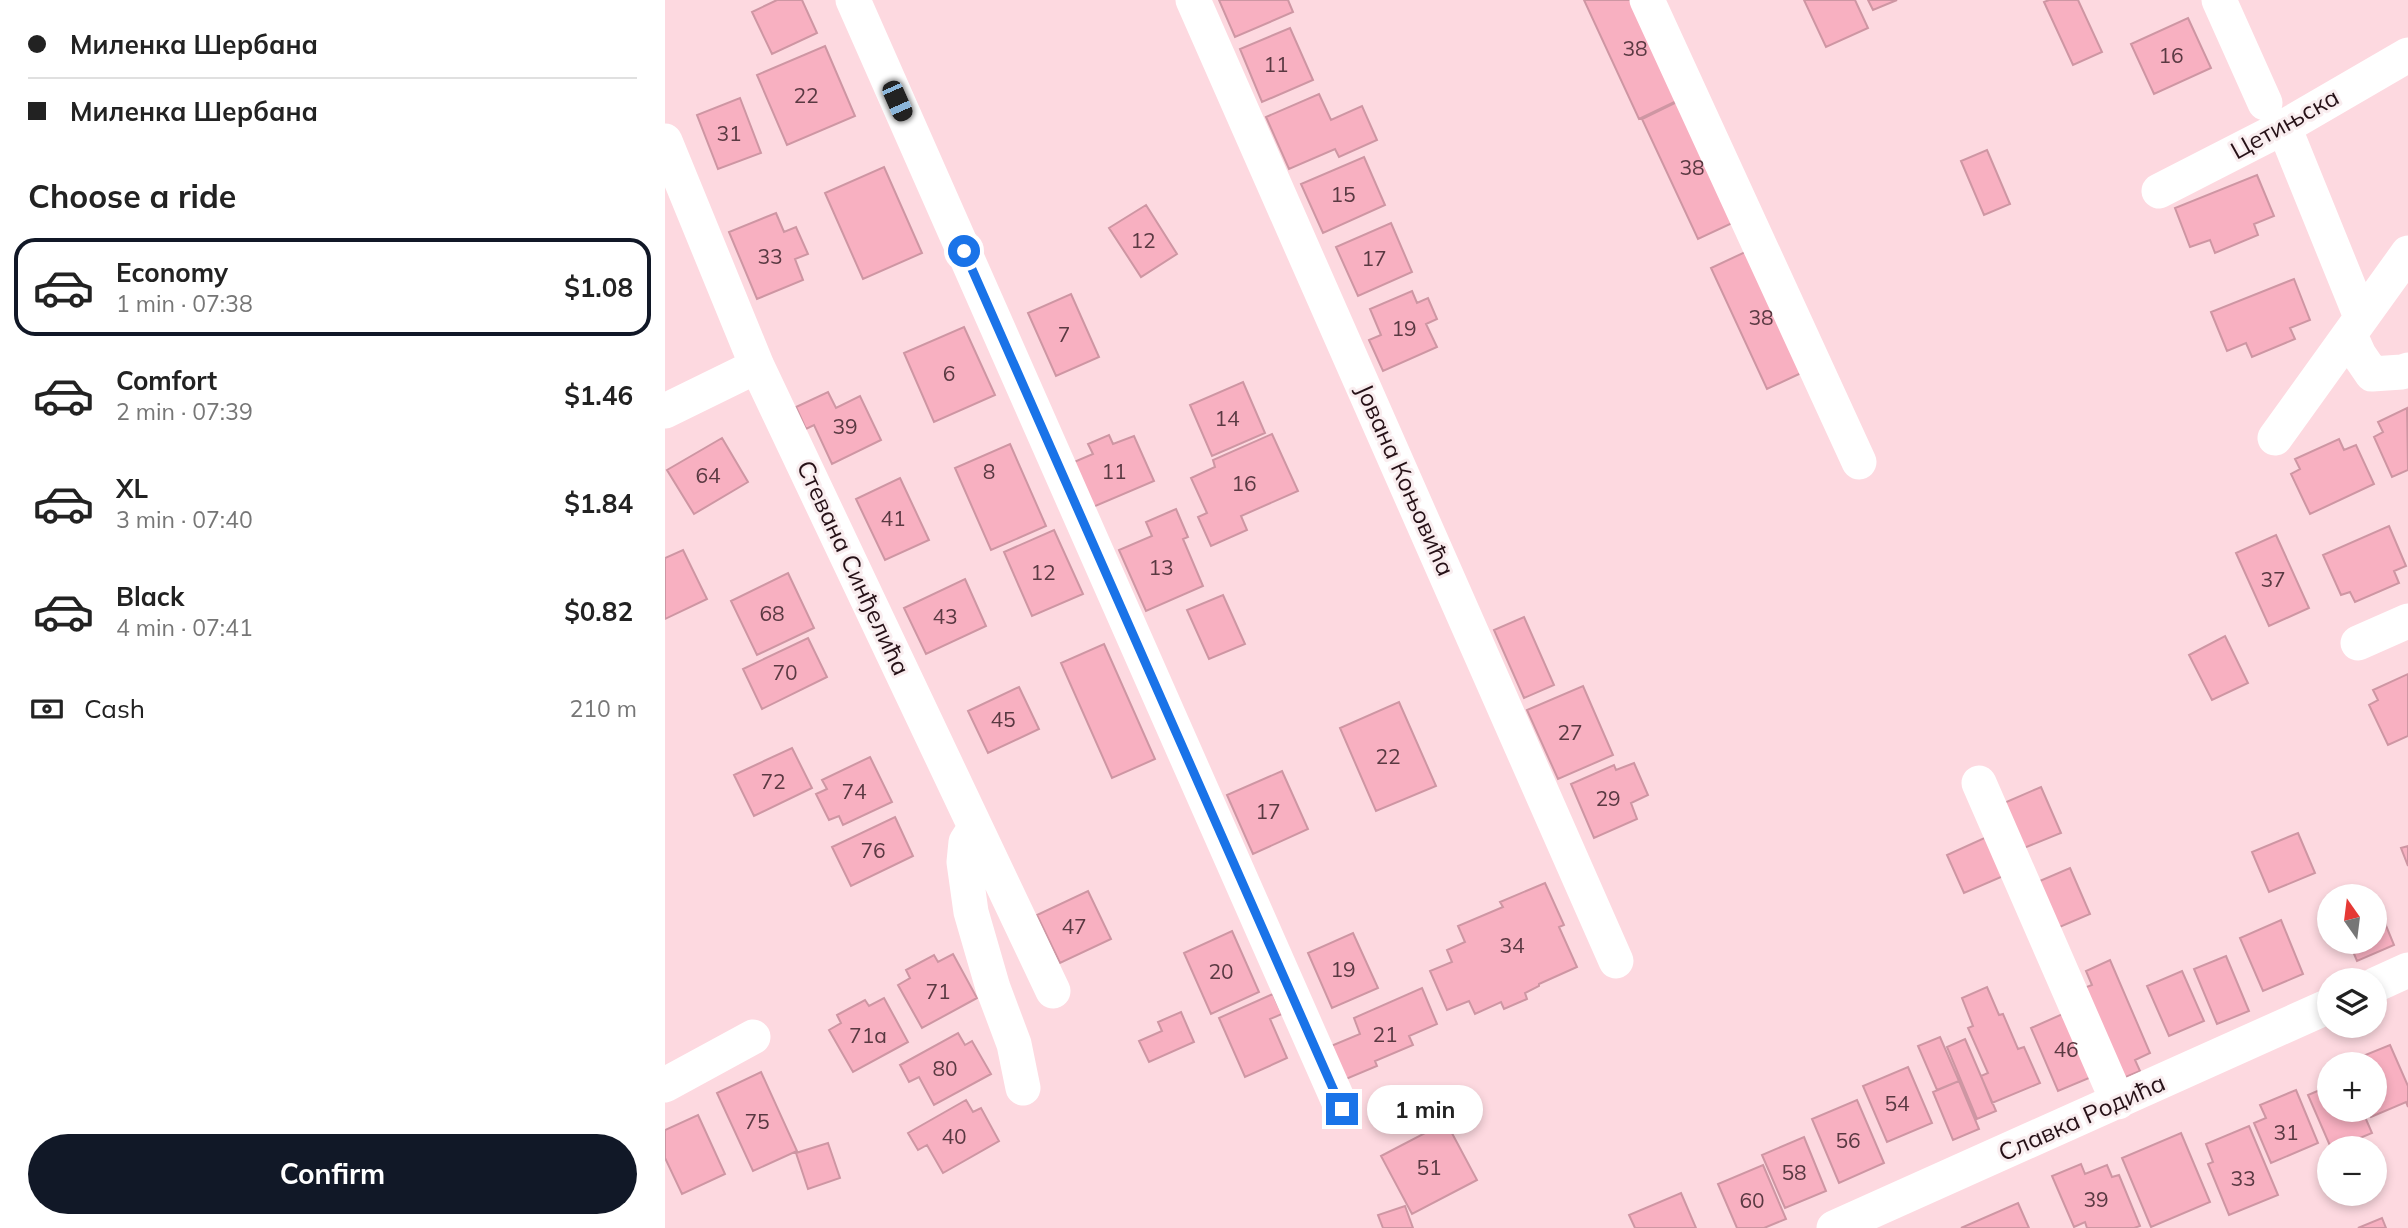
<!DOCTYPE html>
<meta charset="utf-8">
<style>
:root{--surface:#fff;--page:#f6f6f6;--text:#222;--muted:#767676;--line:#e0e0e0;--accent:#111827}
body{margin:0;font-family:Mulish,sans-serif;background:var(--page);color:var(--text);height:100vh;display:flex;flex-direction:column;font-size:26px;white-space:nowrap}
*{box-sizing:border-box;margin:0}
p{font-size:23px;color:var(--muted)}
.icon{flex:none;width:38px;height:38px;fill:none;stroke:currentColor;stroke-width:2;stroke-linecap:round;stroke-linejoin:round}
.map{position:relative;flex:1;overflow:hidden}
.sheet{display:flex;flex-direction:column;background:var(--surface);width:665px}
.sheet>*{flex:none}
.guide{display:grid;align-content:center;height:154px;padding:0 28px;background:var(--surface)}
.needle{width:46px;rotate:346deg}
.tools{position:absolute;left:1652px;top:884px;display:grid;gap:14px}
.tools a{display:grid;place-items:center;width:70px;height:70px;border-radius:50%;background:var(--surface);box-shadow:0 4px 10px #0003;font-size:35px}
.end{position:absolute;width:32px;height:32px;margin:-16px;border:9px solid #1a73e8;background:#fff;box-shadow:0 0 0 4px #fff}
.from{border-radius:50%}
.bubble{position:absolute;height:49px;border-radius:24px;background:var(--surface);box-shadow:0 4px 10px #0003;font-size:23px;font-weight:700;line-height:49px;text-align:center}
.car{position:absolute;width:21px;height:42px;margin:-21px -10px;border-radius:9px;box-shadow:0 0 5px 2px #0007;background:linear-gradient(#222 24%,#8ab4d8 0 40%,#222 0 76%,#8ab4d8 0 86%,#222 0)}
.guide b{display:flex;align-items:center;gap:24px;height:66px;font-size:26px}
.guide b+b{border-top:2px solid var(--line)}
.guide i{width:18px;height:18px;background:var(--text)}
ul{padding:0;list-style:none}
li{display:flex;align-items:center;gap:21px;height:98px;margin:0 14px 10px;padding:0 14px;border:4px solid transparent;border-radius:21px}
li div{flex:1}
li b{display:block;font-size:26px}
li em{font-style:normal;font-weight:700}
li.on{border-color:var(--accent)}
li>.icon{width:63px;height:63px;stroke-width:1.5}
h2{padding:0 28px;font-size:32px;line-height:84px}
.pay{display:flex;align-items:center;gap:18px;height:77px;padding:0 28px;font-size:26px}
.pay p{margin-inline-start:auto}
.primary-button{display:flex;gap:14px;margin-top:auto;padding:14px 28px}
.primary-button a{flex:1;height:80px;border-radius:42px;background:var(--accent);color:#fff;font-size:28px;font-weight:700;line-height:80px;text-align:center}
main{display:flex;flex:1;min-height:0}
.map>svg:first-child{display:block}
.building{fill:#f8b0c1;stroke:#ce96a3;stroke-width:2}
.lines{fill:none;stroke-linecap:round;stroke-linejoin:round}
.minor{stroke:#fff;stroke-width:35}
.route{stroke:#1a73e8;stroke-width:9}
.labels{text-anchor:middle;stroke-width:6;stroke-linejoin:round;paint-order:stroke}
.number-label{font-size:21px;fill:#5a3942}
.street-label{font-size:24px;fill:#261117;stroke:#f9edef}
</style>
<main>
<section class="sheet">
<div class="guide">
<b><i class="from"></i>Миленка Шербана</b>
<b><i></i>Миленка Шербана</b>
</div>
<h2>Choose a ride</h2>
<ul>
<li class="on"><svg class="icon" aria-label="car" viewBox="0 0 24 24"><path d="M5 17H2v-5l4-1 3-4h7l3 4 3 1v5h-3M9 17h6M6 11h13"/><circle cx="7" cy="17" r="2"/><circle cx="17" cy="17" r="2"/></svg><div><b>Economy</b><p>1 min · 07:38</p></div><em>$1.08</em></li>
<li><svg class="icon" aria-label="car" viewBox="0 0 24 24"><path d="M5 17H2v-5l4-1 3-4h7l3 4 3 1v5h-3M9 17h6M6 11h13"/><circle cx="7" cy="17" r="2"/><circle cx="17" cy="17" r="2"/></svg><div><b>Comfort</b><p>2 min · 07:39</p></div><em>$1.46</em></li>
<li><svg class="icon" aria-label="car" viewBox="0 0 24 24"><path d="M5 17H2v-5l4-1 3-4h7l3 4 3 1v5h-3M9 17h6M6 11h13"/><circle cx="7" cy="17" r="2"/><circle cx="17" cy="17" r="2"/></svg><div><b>XL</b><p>3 min · 07:40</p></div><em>$1.84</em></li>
<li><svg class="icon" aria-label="car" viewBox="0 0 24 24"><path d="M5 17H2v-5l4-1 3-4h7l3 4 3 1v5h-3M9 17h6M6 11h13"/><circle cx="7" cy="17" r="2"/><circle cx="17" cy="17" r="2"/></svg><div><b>Black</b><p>4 min · 07:41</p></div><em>$0.82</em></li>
</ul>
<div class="pay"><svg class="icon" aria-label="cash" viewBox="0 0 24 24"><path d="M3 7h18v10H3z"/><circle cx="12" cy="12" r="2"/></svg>Cash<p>210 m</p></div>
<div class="primary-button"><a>Confirm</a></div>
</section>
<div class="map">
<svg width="1743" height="1228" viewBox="0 0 1743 1228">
<rect width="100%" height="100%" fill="#fdd9e0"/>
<path class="building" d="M112,0H137L152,33L107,54L87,12Z
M554,0H623L628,12L570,37Z
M919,0H975L1020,97L974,119Z
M1139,0H1190L1203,28L1161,47Z
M1203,0H1232L1208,10Z
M1384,0H1413L1437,52L1408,65L1379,2Z
M1523,18L1546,68L1489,94L1466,44Z
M625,28L648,80L597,102L575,49Z
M160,46L190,116L122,145L92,75Z
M654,94L666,120L697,106L712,140L674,157L670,149L624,169L601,117Z
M1022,97L1078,218L1033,239L977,119Z
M75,98L96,153L53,169L32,115Z
M1322,150L1345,204L1319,215L1296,161Z
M699,157L720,205L658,233L636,184Z
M219,167L257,253L198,279L160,193Z
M1592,175L1609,216L1589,224L1593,235L1550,253L1545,240L1525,247L1510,208Z
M481,205L512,254L476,277L444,228Z
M111,213L119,232L131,227L143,254L130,259L138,280L92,299L64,232Z
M726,223L747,272L693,296L671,247Z
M1091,247L1147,368L1102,389L1046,268Z
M1629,279L1645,320L1625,328L1630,339L1587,357L1581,343L1562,351L1546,312Z
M747,291L752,303L763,298L772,319L761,324L772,347L718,371L704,340L716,335L705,309Z
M406,294L434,357L391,376L363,313Z
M299,327L330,395L269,422L239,353Z
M578,382L600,433L547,456L525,405Z
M163,392L171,408L195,396L216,440L167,464L149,425L141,429L131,407Z
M1742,408L1743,470L1727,477L1709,437L1718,432L1713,422Z
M607,434L633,491L576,516L582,530L546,546L533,517L542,513L526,478L550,467L548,460Z
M444,435L448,444L469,436L489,481L428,507L409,462L428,454L423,444Z
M57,438L83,482L29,514L2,470Z
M1674,439L1679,450L1691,445L1709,484L1645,514L1626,474L1635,469L1630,459Z
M345,444L381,526L326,550L290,468Z
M235,478L264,540L220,560L191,499Z
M511,509L523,537L518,539L538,586L481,611L454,550L487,536L481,522Z
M1724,526L1741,566L1729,571L1734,583L1690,602L1685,592L1676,595L1658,555Z
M389,530L418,594L367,616L339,552Z
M1611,535L1644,608L1604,626L1571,553Z
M18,550L42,599L0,619V558Z
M123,573L149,628L92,655L66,601Z
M300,579L321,626L261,654L239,608Z
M558,595L580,644L544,659L522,610Z
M859,617L889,685L859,698L829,630Z
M1560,636L1583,683L1547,700L1524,655Z
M143,638L162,677L97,709L78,669Z
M439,644L490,759L447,778L396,663Z
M1743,674V736L1723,745L1704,705L1713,700L1708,690Z
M918,686L948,755L893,779L862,710Z
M354,687L374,729L323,753L303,711Z
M734,702L771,786L711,811L675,728Z
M127,748L147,788L89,816L69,775Z
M205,757L227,802L178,825L174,816L164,820L151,794L162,789L157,780Z
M969,763L983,795L966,803L972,819L929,838L906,784L949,765L951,770Z
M617,771L643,829L588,854L562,795Z
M1376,787L1396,833L1359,848L1339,803Z
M230,817L248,856L186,886L167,847Z
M1633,833L1650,873L1604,892L1587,852Z
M1326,835L1343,874L1299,893L1282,855Z
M1743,846V866L1736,848Z
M1405,868L1425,914L1390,929L1370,883Z
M880,883L899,925L894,927L912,967L874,984V986L860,993L862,999L839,1009L836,1002L810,1014L804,1001L782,1010L765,971L787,962L782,950L800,942L793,926L838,907L835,902Z
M423,891L446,939L395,963L372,915Z
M1710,899L1729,945L1692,961L1684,942H1710Z
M1616,920L1638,974L1598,991L1575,938Z
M567,931L594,992L546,1014L519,953Z
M688,933L713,988L667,1008L643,953Z
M288,954L312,998L257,1028L233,985L245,978L241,970L269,955L273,962Z
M1561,956L1584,1011L1552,1024L1529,969Z
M1445,960L1485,1053L1470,1060L1475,1071L1456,1079L1411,991L1427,985L1421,971Z
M1517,971L1539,1021L1504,1036L1482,986Z
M1322,987L1334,1015L1338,1014L1353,1049L1359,1047L1375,1083L1327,1103L1316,1076L1323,1073L1303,1028L1308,1026L1297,998Z
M757,988L772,1024L744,1036L748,1045L710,1061L712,1066L681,1079L666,1046L695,1034L689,1018Z
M608,994L617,1014L605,1019L622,1058L580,1077L554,1018Z
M219,998L243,1042L188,1072L164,1030L176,1023L172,1015L200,1000L204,1006Z
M1409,1009L1436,1073L1393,1091L1366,1028Z
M516,1012L529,1042L484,1062L474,1041L497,1031L493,1022Z
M293,1033L300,1045L307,1041L326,1074L269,1105L254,1077L244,1082L235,1065Z
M1275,1037L1294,1081L1272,1090L1253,1046Z
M1300,1039L1331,1111L1312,1119L1282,1047Z
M1725,1045L1743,1086V1107L1741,1102L1706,1117L1703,1110H1710V1064H1684L1683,1062Z
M1243,1067L1267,1123L1222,1142L1198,1086Z
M96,1072L132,1151L88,1171L52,1093Z
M1294,1081L1314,1129L1288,1140L1268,1092Z
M1664,1086V1110H1697L1707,1133L1671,1148H1666L1643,1095Z
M1631,1090L1653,1143L1606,1163L1589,1123L1601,1118L1595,1105Z
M301,1100L308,1112L316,1108L334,1141L278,1173L262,1145L253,1150L243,1133Z
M1192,1100L1219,1163L1174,1183L1147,1119Z
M33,1115L60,1174L17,1194L0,1158V1130Z
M781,1122L812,1180L747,1214L716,1156Z
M1584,1126L1613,1195L1564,1215L1543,1164L1548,1162L1541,1144Z
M1516,1133L1545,1202L1486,1227L1457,1158Z
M1139,1137L1161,1191L1120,1208L1097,1155Z
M163,1143L175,1178L143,1189L131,1153Z
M1416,1164L1420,1174L1442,1165L1447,1177L1454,1175L1475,1226L1469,1228H1422L1420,1222L1409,1227L1387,1176Z
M1098,1165L1121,1219L1099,1228H1072L1053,1184Z
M1016,1193L1031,1228H970L964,1215Z
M1353,1203L1364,1228H1296Z
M740,1206L748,1228H718L713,1215Z
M1717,1218L1721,1228H1693Z"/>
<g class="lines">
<path class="minor" d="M188,0L677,1109
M528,0L951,961
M982,0L1194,462
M1554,0L1600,103
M1619,127L1696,317
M0,141L92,366L388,991
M1494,191L1619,127L1743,55
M1685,335L1694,355L1707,374L1737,372L1743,370
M0,411L92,366
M1610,438L1743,253
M1693,643L1743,621
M1314,783L1453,1102
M310,828L301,842L299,862L306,912L328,988L349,1044L358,1088
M1710,985L1743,970
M0,1085L88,1037
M1169,1228L1664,1006"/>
</g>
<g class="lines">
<path class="route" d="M299,251L677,1109"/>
</g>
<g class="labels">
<g class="number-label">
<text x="970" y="56">38</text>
<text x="1506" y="63">16</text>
<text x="611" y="72">11</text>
<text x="141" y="103">22</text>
<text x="64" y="141">31</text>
<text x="1027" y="175">38</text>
<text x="678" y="202">15</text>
<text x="478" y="248">12</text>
<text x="105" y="264">33</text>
<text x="709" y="266">17</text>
<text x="1096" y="325">38</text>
<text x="739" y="336">19</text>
<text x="399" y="342">7</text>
<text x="284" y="381">6</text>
<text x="562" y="426">14</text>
<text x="180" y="434">39</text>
<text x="324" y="479">8</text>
<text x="449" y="479">11</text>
<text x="43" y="483">64</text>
<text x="579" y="491">16</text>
<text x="228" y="526">41</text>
<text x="496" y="575">13</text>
<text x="378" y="580">12</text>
<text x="1608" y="587">37</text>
<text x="107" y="621">68</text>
<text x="280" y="624">43</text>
<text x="120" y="680">70</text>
<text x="338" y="727">45</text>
<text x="905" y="740">27</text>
<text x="723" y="764">22</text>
<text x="108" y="789">72</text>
<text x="189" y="799">74</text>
<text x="943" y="806">29</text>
<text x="603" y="819">17</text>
<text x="208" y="858">76</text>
<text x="409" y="934">47</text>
<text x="847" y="953">34</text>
<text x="678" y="977">19</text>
<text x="556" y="979">20</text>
<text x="273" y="999">71</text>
<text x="720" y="1042">21</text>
<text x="203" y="1043">71a</text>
<text x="1401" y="1057">46</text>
<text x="280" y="1076">80</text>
<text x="1232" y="1111">54</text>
<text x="92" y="1129">75</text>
<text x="1621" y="1140">31</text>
<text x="289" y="1144">40</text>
<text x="1183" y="1148">56</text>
<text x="764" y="1175">51</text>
<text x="1129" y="1180">58</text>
<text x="1578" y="1186">33</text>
<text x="1431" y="1207">39</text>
<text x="1087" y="1208">60</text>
</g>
<g class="street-label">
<text transform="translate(1620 124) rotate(-29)" y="8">Цетињска</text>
<text transform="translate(740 480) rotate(66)" y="8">Јована Коњовића</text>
<text transform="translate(188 568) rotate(65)" y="8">Стевана Синђелића</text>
<text transform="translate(1417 1118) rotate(-24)" y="8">Славка Родића</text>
</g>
</g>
</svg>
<div class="tools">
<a><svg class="needle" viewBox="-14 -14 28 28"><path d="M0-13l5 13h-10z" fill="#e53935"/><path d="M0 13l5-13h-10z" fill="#767676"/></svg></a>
<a><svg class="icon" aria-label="layers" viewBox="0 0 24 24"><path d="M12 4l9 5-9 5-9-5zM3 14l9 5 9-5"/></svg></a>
<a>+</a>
<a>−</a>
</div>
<i class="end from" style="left:299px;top:251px"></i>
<i class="end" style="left:677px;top:1109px"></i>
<div class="bubble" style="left:702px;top:1085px;width:116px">1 min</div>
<i class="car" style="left:232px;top:101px;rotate:156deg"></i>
</div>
</main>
